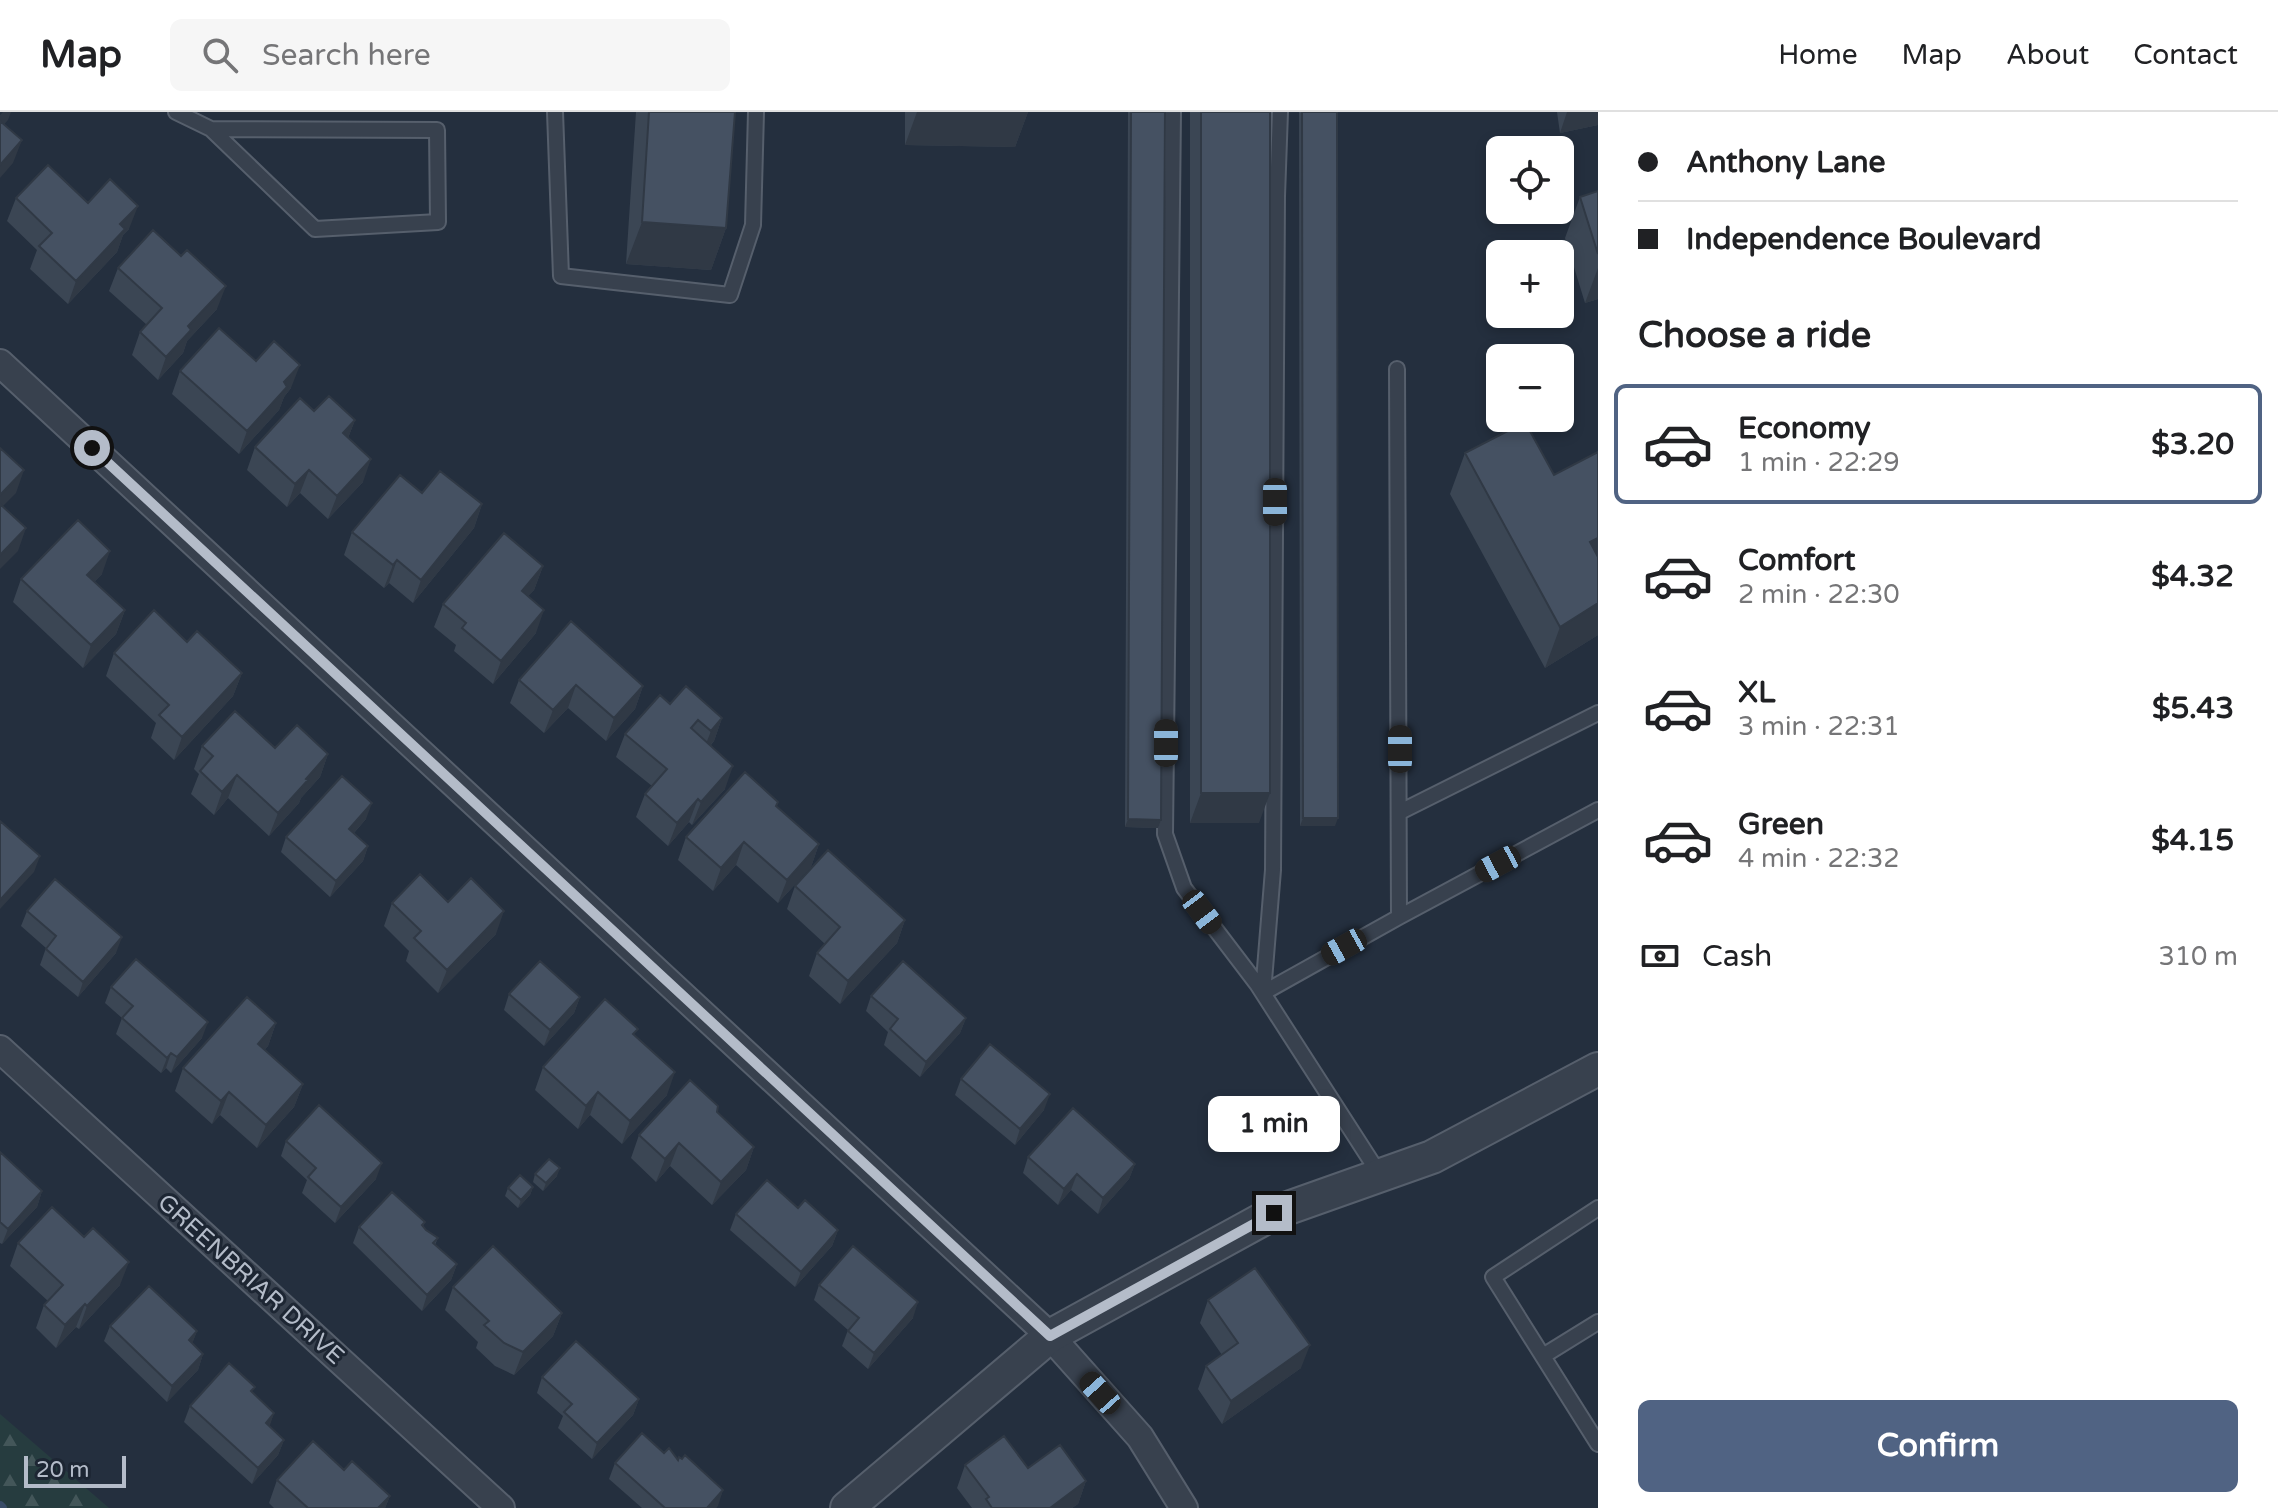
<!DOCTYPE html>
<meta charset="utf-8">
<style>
:root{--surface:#fff;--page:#f6f6f6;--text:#202124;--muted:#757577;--line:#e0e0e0;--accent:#506383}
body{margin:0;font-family:"Varela Round",sans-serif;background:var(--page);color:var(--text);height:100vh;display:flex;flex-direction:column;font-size:30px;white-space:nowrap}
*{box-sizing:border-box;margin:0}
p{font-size:26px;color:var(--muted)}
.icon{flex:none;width:44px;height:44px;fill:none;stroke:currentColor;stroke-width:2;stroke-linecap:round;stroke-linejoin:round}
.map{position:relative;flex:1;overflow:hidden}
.drawer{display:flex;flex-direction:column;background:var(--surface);width:680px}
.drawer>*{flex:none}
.guide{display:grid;align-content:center;height:176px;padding:0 40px;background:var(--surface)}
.tools{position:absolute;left:1486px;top:24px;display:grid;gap:16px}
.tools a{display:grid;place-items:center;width:88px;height:88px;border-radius:12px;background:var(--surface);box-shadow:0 4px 12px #0003;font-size:40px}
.scale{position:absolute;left:24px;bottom:20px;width:102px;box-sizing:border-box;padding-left:8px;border:4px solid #b4bcc9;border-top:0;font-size:22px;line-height:28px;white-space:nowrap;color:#b4bcc9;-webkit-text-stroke:6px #1d2633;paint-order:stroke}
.end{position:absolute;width:36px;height:36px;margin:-18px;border:10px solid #b4bcc9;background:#111;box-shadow:0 0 0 4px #111}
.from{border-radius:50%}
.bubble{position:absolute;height:56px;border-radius:12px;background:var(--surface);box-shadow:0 4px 12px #0003;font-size:26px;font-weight:700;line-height:56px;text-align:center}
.car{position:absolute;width:24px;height:48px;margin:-24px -12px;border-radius:10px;box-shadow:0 0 6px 2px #0007;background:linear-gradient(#222 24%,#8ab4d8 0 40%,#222 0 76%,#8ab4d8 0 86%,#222 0)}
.guide b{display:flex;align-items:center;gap:28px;height:76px;font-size:30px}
.guide b+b{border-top:2px solid var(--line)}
.guide i{width:20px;height:20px;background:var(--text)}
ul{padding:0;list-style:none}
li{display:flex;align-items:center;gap:24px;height:120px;margin:0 16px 12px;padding:0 24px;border:4px solid transparent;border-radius:12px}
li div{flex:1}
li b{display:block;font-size:30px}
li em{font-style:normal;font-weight:700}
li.current{border-color:var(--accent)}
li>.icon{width:72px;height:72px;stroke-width:1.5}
h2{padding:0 40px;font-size:36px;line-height:96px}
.pay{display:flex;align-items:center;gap:20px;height:88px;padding:0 40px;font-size:30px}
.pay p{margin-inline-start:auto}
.primary-button{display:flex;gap:16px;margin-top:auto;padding:16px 40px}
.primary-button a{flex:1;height:92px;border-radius:12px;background:var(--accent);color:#fff;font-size:32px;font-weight:700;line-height:92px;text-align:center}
header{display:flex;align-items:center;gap:48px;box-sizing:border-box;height:112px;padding:0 40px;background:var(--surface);border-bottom:2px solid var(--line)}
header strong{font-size:38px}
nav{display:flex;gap:44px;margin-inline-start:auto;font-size:28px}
.search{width:560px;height:72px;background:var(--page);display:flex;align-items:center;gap:20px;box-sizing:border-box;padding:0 28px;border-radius:12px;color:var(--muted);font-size:30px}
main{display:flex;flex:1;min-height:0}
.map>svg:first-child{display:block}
.forest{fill:url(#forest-firs)}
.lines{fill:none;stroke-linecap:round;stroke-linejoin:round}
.stream{stroke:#394c67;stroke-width:10}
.service-casing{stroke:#565f6c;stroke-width:18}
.minor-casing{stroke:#565f6c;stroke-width:30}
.tertiary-casing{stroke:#565f6c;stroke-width:36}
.service{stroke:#38414e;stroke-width:14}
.minor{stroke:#38414e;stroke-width:26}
.tertiary{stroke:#38414e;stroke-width:32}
.wall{fill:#3b4654}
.shaded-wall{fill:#303945}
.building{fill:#455162;stroke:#303945;stroke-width:2}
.route{stroke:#b4bcc9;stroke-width:10}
.labels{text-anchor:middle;stroke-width:6;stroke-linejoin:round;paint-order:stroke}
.street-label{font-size:24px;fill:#b4bcc9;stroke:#1d2633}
</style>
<header>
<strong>Map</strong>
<div class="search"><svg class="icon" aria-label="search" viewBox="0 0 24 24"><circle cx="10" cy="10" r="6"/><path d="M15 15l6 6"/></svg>Search here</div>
<nav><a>Home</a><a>Map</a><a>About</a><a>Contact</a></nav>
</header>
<main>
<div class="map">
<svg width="1598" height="1396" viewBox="0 0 1598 1396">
<defs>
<pattern id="forest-firs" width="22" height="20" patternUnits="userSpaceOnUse" patternTransform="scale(2)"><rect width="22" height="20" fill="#263c3f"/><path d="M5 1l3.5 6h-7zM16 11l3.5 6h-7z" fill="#435659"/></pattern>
</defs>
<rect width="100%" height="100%" fill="#242f3e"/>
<path class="forest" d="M0,1302L109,1396H0Z"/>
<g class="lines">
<path class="stream" d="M0,1394L2,1396"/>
<g class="service-casing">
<path id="service" d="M176,0L211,17L315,117L438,110L437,18L211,17
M555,0L561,164L730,183L753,113L756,0
M1173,0L1165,722L1184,776L1257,872L1380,1063
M1397,257L1399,805
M1400,700L1598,601
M1263,881L1273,758L1277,84L1280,0
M1263,881L1399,805L1598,698
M1598,1096L1493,1165L1598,1332
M1543,1244L1598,1210"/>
</g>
<g class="minor-casing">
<path id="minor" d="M0,251L1050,1224L1140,1325L1184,1396
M0,937L501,1396"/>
</g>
<g class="tertiary-casing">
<path id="tertiary" d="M847,1396L1050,1224L1274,1101L1432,1045L1598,957"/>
</g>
<use href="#service" class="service"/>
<use href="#minor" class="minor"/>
<use href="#tertiary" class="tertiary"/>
</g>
<path class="wall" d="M636,0H735L726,116L711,158L626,152Z
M905,0H1028L1015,35L905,33Z
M1128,0H1165L1161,708L1158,716L1125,715Z
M1190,0H1270L1259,711H1190Z
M1299,0H1337L1335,714H1300Z
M1557,0H1598V13L1560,21Z
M1598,79V187L1585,191L1565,126L1580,85Z
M16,86L88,91L129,117L123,123L117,140L68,192L30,157L37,138L7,109Z
M118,156L217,197L187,229L183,241L158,268L132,243L140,220L147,213L109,179Z
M256,249L291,276L284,285L279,298L239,342L172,282L180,259Z
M314,299L355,308L348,326L363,370L328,407L300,381L287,395L247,358L255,335Z
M1598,340V523L1545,556L1450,382L1465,341L1554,363Z
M422,381L482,392L474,416L413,491L389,471L384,476L344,443L352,420Z
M543,454L534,478L528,484L536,521L493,572L454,539L456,533L434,515L443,492Z
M102,462L94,470L125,498L116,522L83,556L13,490L21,467Z
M187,530L242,561L233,584L174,648L151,626L156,611L106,564L114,541Z
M519,568L643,574L635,597L606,629L568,596L544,621L510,591Z
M670,592L722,606L714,629L711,633L725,677L692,713L689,710L668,734L636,705L645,682L652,674L616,645L625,622Z
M202,634L275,636L328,642L320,665L301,686L299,691L269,724L228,686L214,703L191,682L199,662L194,657Z
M776,694L819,732L811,755L778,791L736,753L713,779L678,748L686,725Z
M366,707L354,721L368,734L363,749L330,785L281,740L286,725Z
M795,774L905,808L897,831L840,892L809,864L817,841L825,832L787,797Z
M448,790L496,822L438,881L406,849L409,839L384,814L392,791Z
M27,799L116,841L78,885L40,853L46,836L21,814Z
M111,875L202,926L171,961L166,956L161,961L116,922L122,906L105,891Z
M509,882L580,885L574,901L544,934L504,898Z
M871,884L966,906L960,921L920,965L884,933L888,920L866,899Z
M276,911L268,934L264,938L303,972L294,995L257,1036L220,1003L212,1012L175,979L183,956Z
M635,924L667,983L622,1032L590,1003L578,1017L535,978L543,955Z
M961,967L1044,998L1015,1033L955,983Z
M717,1000L754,1035L746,1058L712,1093L670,1054L656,1070L631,1046L639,1023Z
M286,1029L376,1067L335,1111L302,1081L307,1068L281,1044Z
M0,1040L42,1079L37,1095L2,1132L0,1131Z
M1028,1045L1135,1052L1129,1067L1098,1102L1071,1078L1058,1093L1023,1061Z
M535,1062L557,1064L543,1079L533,1070Z
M533,1075L530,1083L518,1096L505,1084L508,1076Z
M798,1096L838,1118L832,1134L795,1175L730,1118L736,1102Z
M425,1110L423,1114L426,1118L438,1126L435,1133L457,1152L451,1168L422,1199L353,1131L359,1115Z
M84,1125L120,1173L79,1217L76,1215L56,1236L36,1216L44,1193L48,1189L10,1154L18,1131Z
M819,1173L913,1206L868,1257L842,1234L848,1218L814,1188Z
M453,1175L562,1201L553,1224L514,1263L495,1254L476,1236L478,1230L445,1198Z
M1208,1188L1301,1256L1222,1312L1198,1277L1206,1254L1222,1243L1200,1211Z
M110,1214L197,1219L192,1231L203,1242L198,1258L167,1290L104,1229Z
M542,1265L639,1287L633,1303L592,1347L558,1316L563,1304L537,1281Z
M253,1281L274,1301L269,1314L284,1328L278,1343L252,1372L184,1310L190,1294Z
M664,1341L678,1348L723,1378L716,1396H642L609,1367L615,1351Z
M965,1353L1028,1356L1086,1369L1078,1392L1072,1396H972L957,1376Z
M344,1358L390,1384L385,1396H274L269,1391L277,1368Z"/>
<path class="shaded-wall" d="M3,0H11L8,8L0,17V3Z
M917,0H1028L1015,35L905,33Z
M1567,0H1598V13L1560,21Z
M22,28L13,51L0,66V53Z
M138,94L129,117L123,123L117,140L68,192L76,169L120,112Z
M642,110L726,116L711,158L626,152Z
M1598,156V187L1585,191Z
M226,174L217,197L187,229L183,241L158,268L166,245L188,214Z
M300,253L291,276L284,285L279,298L239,342L247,319L284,270Z
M355,308L346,331L343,321Z
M371,347L363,370L328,407L337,384Z
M24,358L16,381L0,397V383Z
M309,358L300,381L287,395L295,372Z
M482,392L474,416L413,491L421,468Z
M26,416L18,439L0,457V443Z
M1598,426V459L1590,430Z
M110,439L102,462L78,486L87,463Z
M397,448L389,471L384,476L393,453Z
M543,454L534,478L513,502L522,479Z
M1598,491V523L1545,556L1560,515Z
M125,498L116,522L83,556L91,533Z
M544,498L536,521L493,572L501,549Z
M242,561L233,584L174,648L182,625Z
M576,573L568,596L544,621L553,598Z
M643,574L635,597L606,629L614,606Z
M722,606L714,629L702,642L711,619Z
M328,642L320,665L301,686L299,691L269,724L278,701L306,667Z
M733,654L725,677L692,713L701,690Z
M237,663L228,686L214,703L222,680Z
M1201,681H1270L1259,711H1190Z
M698,687L689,710L668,734L677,711Z
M372,691L366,707L344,732L349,717Z
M1303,706H1338L1335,714H1300Z
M1128,707L1161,708L1158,716L1125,715Z
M744,730L736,753L713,779L721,756Z
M819,732L811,755L778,791L787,768Z
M368,734L363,749L330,785L336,769Z
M40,744L34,760L0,797V788Z
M504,799L496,822L438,881L447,858Z
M905,808L897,831L840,892L848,869Z
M122,825L116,841L78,885L83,870Z
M580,885L574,901L544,934L550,918Z
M966,906L960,921L920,965L926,950Z
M208,910L202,926L171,961L177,945Z
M276,911L268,934L249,955L258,932Z
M171,941L166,956L161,961L167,946Z
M675,960L667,983L622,1032L630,1009Z
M303,972L294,995L257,1036L266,1013Z
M229,980L220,1003L212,1012L221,989Z
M598,980L590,1003L578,1017L586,994Z
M1050,982L1044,998L1015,1033L1020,1017Z
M679,1031L670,1054L656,1070L665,1047Z
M754,1035L746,1058L712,1093L721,1070Z
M382,1051L376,1067L335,1111L341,1095Z
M1135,1052L1129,1067L1098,1102L1103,1086Z
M560,1056L557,1064L543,1079L546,1071Z
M1077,1062L1071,1078L1058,1093L1064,1077Z
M533,1075L530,1083L518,1096L521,1088Z
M42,1079L37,1095L2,1132L8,1117Z
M838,1118L832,1134L795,1175L801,1160Z
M129,1150L120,1173L79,1217L87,1194Z
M457,1152L451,1168L422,1199L427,1183Z
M918,1190L913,1206L868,1257L874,1241Z
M85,1192L76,1215L56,1236L65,1213Z
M562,1201L553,1224L514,1263L523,1240Z
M197,1219L191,1235L189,1228Z
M1310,1233L1301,1256L1222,1312L1231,1289Z
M203,1242L198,1258L167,1290L172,1274Z
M639,1287L633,1303L592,1347L597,1331Z
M274,1301L269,1316L266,1311Z
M284,1328L278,1343L252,1372L258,1356Z
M1086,1369L1078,1392L1072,1396H1050Z
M723,1378L718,1394L716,1396H707Z
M390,1384L385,1396H378Z"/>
<path class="building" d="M649,0H735L726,116L642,110Z
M1131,0H1165L1161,708L1128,707Z
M1201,0H1270V681H1201Z
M1302,0H1337L1338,706H1303Z
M0,9L22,28L0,53Z
M48,53L88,91L110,67L138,94L120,112L125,117L76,169L39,134L52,121L16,86Z
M1598,79V142L1580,85Z
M153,118L181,144L187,138L226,174L188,214L191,218L166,245L140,220L162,196L118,156Z
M219,216L256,249L274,229L300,253L284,270L287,275L247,319L180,259Z
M329,284L355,308L343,321L371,347L337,384L309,358L295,372L255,335L300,286L314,299Z
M1525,310L1554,363L1598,340V426L1590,430L1598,445V491L1560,515L1465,341Z
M0,336L24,358L0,383Z
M440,359L482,392L421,468L397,448L393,453L352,420L400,363L422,381Z
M0,392L26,416L0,443Z
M78,408L110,439L87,463L125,498L91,533L21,467Z
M504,421L543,454L522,479L544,498L501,549L462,516L466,511L443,492Z
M154,498L187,530L197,519L242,561L182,625L159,603L169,593L114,541Z
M571,509L643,574L614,606L576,573L553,598L519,568Z
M686,574L722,606L711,619L698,608L691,616L733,654L701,690L698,687L677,711L645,682L667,657L625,622L660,583L670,592Z
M235,599L275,636L297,613L328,642L306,667L308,668L278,701L237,663L222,680L200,659L213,644L202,634Z
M745,660L778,690L776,694L819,732L787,768L744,730L721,756L686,725Z
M342,664L372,691L349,717L368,734L336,769L286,725Z
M0,709L40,744L0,788Z
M828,738L905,808L848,869L817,841L840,815L795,774Z
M420,762L448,790L471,766L504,799L447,858L414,826L421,819L392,791Z
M55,767L122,825L83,870L46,837L56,824L27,799Z
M136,847L208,910L177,945L171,941L167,946L122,906L133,894L111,875Z
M540,849L580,885L550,918L509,882Z
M903,849L966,906L926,950L890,917L898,907L871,884Z
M247,885L276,911L258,932L303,972L266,1013L229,980L221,989L183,956Z
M605,887L638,917L633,922L675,960L630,1009L598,980L586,994L543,955Z
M990,932L1050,982L1020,1017L961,967Z
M690,968L718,994L717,1000L754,1035L721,1070L679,1031L665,1047L639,1023Z
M319,993L382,1051L341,1095L308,1065L316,1056L286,1029Z
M1073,996L1135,1052L1103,1086L1077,1062L1064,1077L1028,1045Z
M0,1040L42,1079L8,1117L0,1110Z
M549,1047L560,1056L546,1071L535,1062Z
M520,1063L533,1075L521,1088L508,1076Z
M767,1068L798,1096L805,1088L838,1118L801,1160L736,1102Z
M392,1080L425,1110L422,1113L426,1118L438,1126L433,1131L457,1152L427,1183L359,1115Z
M52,1095L84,1125L93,1116L129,1150L87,1194L85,1192L65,1213L44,1193L63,1173L18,1131Z
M493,1134L562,1201L523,1240L504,1231L484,1213L489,1209L453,1175Z
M853,1134L918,1190L874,1241L848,1219L859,1206L819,1173Z
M1255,1156L1310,1233L1231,1289L1206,1254L1238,1231L1208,1188Z
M149,1174L197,1219L189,1228L203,1242L172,1274L110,1214Z
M576,1229L639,1287L597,1331L564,1300L572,1292L542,1265Z
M229,1251L255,1275L251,1279L274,1301L266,1311L284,1328L258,1356L190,1294Z
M642,1321L664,1341L669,1336L678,1348L679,1345L682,1347L685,1343L723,1378L707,1396H665L615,1351Z
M1004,1324L1028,1356L1060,1333L1086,1369L1050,1396H992L986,1387L989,1385L965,1353Z
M313,1329L344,1358L352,1349L390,1384L378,1396H308L277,1368Z"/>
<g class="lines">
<path class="route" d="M92,336L1050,1224L1274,1101"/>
</g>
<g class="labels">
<g class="street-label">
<text transform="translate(251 1167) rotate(42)" y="8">GREENBRIAR DRIVE</text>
</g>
</g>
</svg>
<div class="tools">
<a><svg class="icon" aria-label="locate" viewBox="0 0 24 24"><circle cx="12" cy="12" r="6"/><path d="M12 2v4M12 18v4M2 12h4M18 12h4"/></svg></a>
<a>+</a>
<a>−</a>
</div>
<div class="scale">20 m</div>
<i class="end from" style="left:92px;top:336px"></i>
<i class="end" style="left:1274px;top:1101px"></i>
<div class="bubble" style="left:1208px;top:984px;width:132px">1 min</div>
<i class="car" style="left:1275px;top:390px;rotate:180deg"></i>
<i class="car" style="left:1166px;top:631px;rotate:0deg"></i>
<i class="car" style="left:1400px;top:637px;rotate:0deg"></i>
<i class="car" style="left:1498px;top:752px;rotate:242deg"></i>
<i class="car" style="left:1202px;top:800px;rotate:143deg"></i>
<i class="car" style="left:1344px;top:835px;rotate:241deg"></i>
<i class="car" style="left:1100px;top:1281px;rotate:318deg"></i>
</div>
<section class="drawer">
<div class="guide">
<b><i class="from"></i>Anthony Lane</b>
<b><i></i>Independence Boulevard</b>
</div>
<h2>Choose a ride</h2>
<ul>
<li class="current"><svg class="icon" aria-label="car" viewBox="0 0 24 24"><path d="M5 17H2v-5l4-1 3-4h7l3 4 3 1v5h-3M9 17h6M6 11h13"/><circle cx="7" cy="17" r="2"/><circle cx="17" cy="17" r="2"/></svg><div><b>Economy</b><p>1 min · 22:29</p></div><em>$3.20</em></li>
<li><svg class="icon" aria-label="car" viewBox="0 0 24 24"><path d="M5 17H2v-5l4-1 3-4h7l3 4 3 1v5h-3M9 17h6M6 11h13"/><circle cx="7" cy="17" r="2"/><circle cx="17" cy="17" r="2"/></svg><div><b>Comfort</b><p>2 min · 22:30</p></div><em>$4.32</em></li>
<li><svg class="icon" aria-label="car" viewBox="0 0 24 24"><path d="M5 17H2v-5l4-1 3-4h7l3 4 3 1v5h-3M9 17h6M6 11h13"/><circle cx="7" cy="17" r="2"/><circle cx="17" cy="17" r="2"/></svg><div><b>XL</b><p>3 min · 22:31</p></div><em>$5.43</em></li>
<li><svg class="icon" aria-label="car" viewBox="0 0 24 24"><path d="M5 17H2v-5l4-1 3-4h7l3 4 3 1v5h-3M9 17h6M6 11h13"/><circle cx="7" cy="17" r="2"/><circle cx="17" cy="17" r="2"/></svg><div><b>Green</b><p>4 min · 22:32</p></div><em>$4.15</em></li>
</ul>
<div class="pay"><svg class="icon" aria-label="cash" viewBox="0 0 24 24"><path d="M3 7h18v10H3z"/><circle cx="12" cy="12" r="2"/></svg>Cash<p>310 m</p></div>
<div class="primary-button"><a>Confirm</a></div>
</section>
</main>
